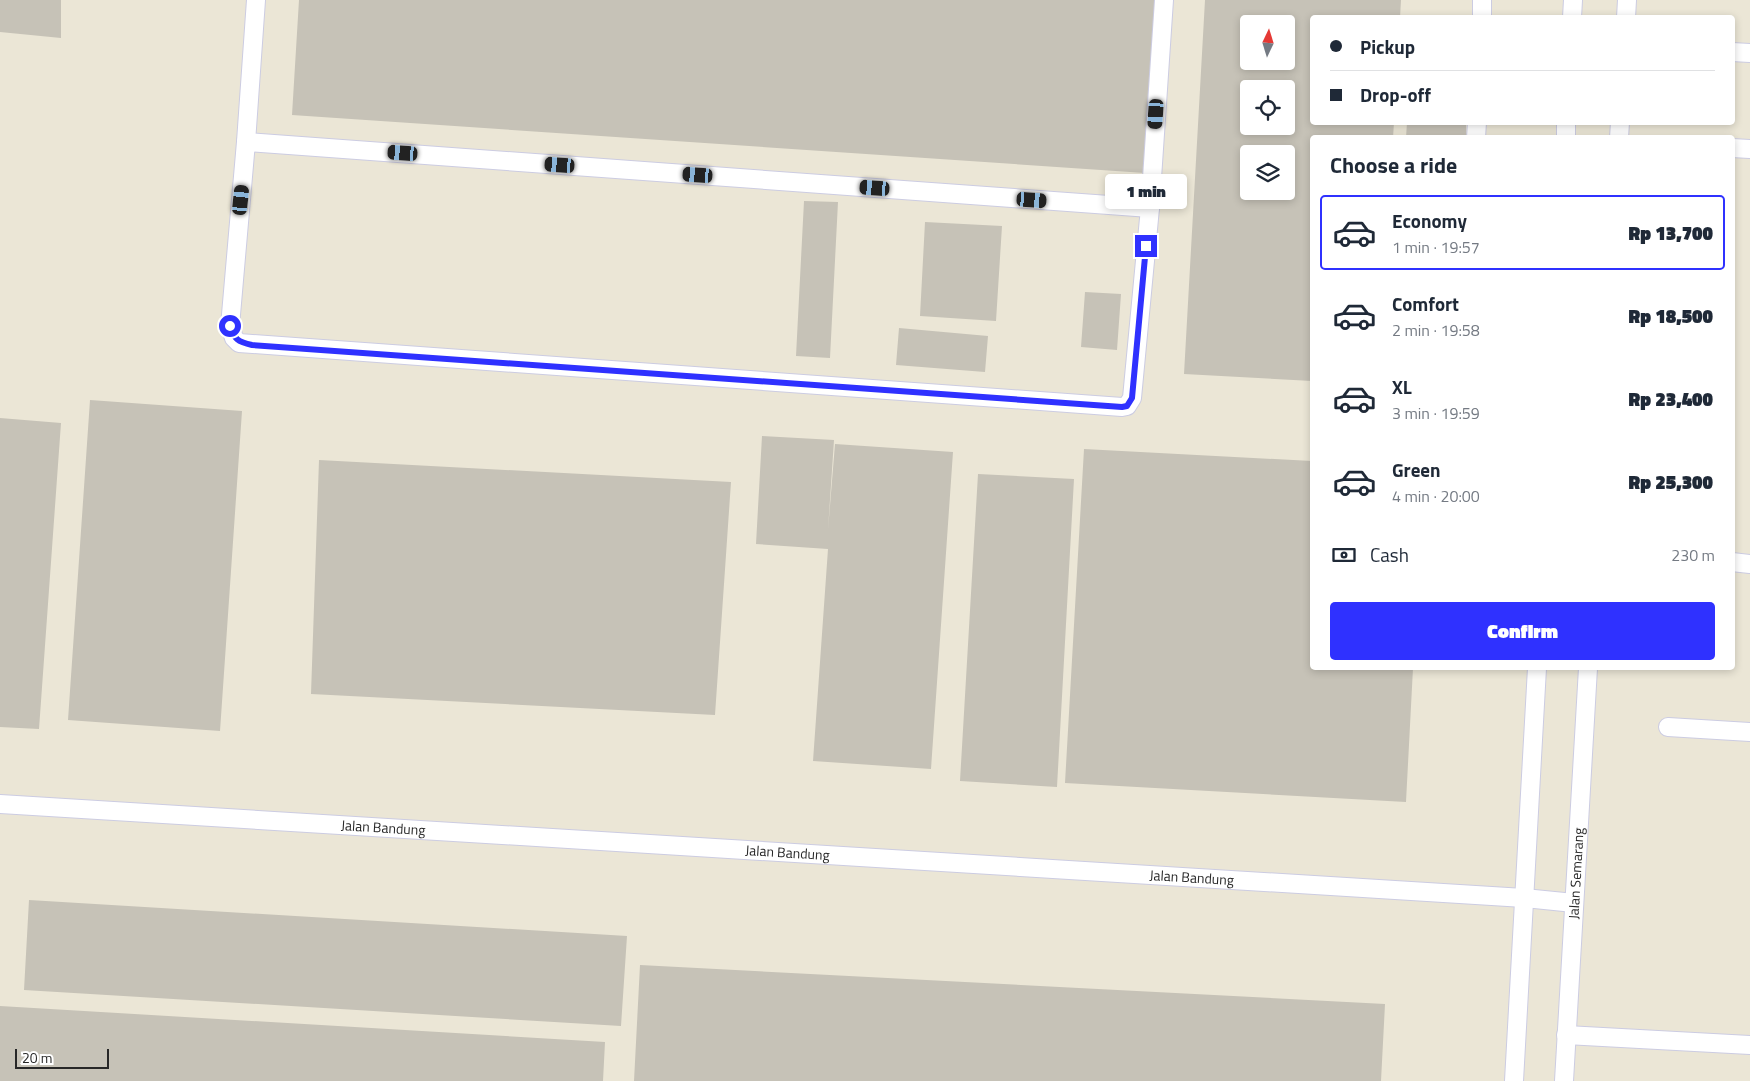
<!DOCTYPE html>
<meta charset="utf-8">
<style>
:root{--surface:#fff;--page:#f2f2f3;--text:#1f2937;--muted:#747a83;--line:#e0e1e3;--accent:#2f31ff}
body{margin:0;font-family:"Titillium Web",sans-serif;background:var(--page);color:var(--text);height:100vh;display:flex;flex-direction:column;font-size:19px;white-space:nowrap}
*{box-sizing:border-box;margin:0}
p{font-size:16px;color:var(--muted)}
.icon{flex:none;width:28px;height:28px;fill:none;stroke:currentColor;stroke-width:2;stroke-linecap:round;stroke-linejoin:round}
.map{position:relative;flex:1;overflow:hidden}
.drawer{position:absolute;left:1310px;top:135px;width:425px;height:535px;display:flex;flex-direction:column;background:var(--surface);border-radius:5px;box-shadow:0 2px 8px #0003}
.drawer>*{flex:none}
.banner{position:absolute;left:1310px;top:15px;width:425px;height:110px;border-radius:5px;box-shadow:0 2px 8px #0003;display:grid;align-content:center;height:110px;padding:0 20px;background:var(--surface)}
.needle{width:32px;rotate:4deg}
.controls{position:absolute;left:1240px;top:15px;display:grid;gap:10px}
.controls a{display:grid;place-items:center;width:55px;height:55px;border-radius:5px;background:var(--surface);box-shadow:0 2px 8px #0003;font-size:25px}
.scale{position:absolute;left:15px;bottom:12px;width:94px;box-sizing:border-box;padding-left:5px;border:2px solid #272727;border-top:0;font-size:14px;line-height:18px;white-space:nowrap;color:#272727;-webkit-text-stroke:4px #fff;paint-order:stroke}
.end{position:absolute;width:22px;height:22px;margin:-11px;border:6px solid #2f31ff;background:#fff;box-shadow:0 0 0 2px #fff}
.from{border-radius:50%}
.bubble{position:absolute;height:35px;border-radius:5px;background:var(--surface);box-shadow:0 2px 8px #0003;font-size:16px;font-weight:800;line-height:35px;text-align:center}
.car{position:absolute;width:15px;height:30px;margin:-15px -8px;border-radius:6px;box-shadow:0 0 4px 1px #0007;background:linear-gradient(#222 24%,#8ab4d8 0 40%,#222 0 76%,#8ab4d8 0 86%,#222 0)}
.banner b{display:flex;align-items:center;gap:18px;height:48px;font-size:19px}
.banner b+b{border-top:1px solid var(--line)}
.banner i{width:12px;height:12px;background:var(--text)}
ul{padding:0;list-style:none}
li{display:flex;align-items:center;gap:15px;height:75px;margin:0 10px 8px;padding:0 10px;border:2px solid transparent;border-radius:5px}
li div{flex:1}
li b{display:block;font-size:19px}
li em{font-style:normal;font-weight:800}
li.current{border-color:var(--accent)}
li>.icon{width:45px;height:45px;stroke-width:1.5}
h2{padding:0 20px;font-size:22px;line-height:60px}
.pay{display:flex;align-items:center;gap:12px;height:55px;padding:0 20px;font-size:19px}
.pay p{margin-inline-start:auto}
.action{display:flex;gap:10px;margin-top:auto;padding:10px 20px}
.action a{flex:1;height:58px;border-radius:5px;background:var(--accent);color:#fff;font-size:20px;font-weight:800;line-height:58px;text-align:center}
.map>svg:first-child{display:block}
.building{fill:#c6c2b7;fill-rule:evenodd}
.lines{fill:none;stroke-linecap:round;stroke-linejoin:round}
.service-casing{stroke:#cccce2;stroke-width:20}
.service{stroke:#fff;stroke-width:18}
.route{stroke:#2f31ff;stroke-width:6}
.labels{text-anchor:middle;stroke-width:4.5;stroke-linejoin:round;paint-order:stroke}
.street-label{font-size:14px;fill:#272727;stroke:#fff}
</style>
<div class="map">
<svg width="1750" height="1081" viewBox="0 0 1750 1081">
<rect width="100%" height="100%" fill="#ebe6d6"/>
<path class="building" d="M0,0H61V38L0,32Z
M299,0H1156L1145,173L292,115Z
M1205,0H1401L1400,18H1312V122H1394L1393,138H1312V381L1184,374ZM1249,24H1286V61H1249ZM1249,89H1286V126H1249ZM1249,154H1286V191H1249Z
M1407,122H1466V138H1406Z
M804,201L838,202L830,358L796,356Z
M925,222L1002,226L996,321L920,316Z
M1085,292L1121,294L1117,350L1081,347Z
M899,328L988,336L985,372L896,365Z
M90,400L242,411L220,731L68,720Z
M0,418L61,423L39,729L0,727Z
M762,436L834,440L828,530L835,444L953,452L931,769L813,761L828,549L756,544Z
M1084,449L1312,461V668H1413L1406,802L1065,783Z
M319,460L731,482L715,715L311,694Z
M978,474L1074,479L1057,787L960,781Z
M29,900L627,936L621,1026L24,990Z
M640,965L1385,1004L1381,1081H634Z
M0,1006L605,1042L603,1081H0Z"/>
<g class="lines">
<g class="service-casing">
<g id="service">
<path d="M256,0L246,142L230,326L234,338L239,343L1122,407L1127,406L1132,398L1150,208L1164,0"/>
<path d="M1482,18V0"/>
<path d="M1572,18L1573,0"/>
<path d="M1626,18L1627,0"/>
<path d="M1732,52L1750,53"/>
<path d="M1476,138L1477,122"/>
<path d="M1566,138V122"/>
<path d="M1619,138L1620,122"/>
<path d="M246,142L1150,208"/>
<path d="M1732,148L1750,149"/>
<path d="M1732,562L1750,564"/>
<path d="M1668,727L1750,732"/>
<path id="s1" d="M0,804L1524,898L1574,903"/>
<path d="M1566,1035L1750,1045"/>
<path d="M1514,1081L1537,668"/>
<path id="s2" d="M1564,1081L1588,668"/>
</g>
</g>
<use href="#service" class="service"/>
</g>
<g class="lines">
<path class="route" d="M230,326C234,339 238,342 252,345L1122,407L1127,406L1132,398L1146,246"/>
</g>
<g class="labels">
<g class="street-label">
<text dy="5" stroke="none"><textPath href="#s1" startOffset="384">Jalan Bandung</textPath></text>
<text dy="5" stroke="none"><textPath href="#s1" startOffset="789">Jalan Bandung</textPath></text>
<text dy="5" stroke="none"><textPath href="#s2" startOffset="208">Jalan Semarang</textPath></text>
<text dy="5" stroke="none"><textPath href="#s1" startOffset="1194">Jalan Bandung</textPath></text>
</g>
</g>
</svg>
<div class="controls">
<a><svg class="needle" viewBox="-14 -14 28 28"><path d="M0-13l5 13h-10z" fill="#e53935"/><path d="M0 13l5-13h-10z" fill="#747a83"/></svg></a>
<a><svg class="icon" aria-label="locate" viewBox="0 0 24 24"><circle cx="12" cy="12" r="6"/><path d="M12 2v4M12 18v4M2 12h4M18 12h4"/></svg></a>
<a><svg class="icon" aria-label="layers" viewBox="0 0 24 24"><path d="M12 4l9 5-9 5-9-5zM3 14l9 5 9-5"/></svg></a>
</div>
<div class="scale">20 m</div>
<i class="end from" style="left:230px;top:326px"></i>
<i class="end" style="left:1146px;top:246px"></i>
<div class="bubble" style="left:1105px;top:174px;width:82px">1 min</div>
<i class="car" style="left:1156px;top:114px;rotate:184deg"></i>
<i class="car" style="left:403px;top:153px;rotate:274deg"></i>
<i class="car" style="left:560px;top:165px;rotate:274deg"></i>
<i class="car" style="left:698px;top:175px;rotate:274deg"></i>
<i class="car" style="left:875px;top:188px;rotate:274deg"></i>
<i class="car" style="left:241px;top:200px;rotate:6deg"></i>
<i class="car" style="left:1032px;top:200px;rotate:94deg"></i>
<div class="banner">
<b><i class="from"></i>Pickup</b>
<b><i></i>Drop-off</b>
</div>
<section class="drawer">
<h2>Choose a ride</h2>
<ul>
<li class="current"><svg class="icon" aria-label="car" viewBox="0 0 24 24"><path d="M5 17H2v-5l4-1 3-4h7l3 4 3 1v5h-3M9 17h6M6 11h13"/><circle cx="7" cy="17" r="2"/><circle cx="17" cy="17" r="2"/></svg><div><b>Economy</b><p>1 min · 19:57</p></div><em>Rp 13,700</em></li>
<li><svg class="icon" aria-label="car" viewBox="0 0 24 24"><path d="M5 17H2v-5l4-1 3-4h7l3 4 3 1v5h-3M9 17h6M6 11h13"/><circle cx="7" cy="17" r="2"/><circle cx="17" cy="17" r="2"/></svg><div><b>Comfort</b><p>2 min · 19:58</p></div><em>Rp 18,500</em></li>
<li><svg class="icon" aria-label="car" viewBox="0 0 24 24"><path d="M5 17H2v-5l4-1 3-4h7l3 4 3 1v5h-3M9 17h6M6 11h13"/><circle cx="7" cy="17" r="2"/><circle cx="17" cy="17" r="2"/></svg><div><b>XL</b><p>3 min · 19:59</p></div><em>Rp 23,400</em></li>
<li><svg class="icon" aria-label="car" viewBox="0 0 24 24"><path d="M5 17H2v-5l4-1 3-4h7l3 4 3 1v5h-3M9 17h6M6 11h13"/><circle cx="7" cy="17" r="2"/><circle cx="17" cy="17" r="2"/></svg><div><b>Green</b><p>4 min · 20:00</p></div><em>Rp 25,300</em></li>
</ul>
<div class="pay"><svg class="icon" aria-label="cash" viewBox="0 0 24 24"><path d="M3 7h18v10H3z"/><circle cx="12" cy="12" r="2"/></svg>Cash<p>230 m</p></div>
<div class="action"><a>Confirm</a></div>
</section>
</div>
